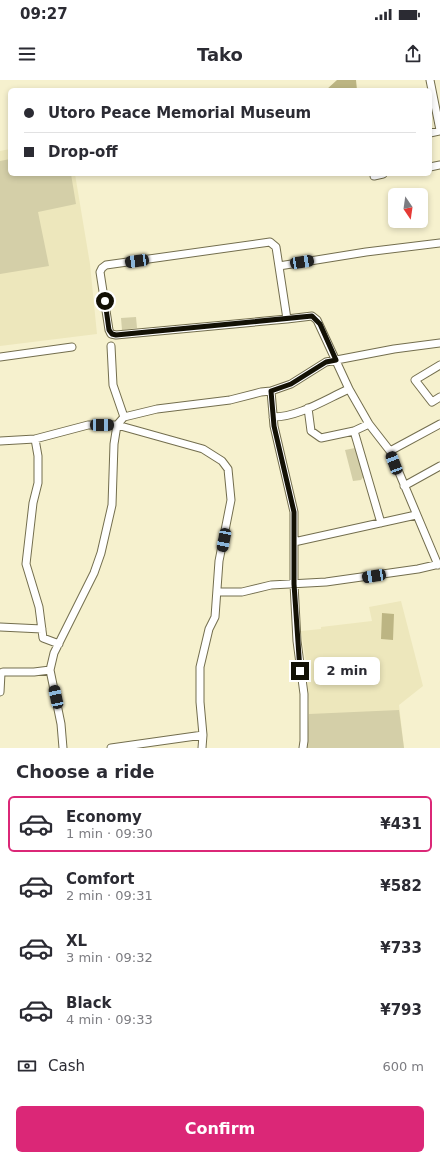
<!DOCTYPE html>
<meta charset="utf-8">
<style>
:root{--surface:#fff;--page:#f2f2f3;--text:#2b2b33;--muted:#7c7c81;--line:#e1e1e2;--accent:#db2777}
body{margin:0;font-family:"DejaVu Sans",sans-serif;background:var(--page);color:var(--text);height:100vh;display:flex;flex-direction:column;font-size:15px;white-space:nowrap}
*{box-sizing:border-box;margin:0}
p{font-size:13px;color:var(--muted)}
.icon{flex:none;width:22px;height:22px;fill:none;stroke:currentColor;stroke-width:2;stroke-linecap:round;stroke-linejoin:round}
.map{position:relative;height:668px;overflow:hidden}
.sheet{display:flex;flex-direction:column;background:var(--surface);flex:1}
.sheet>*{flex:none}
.hud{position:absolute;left:8px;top:8px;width:424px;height:88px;border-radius:6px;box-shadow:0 2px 6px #0003;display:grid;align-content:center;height:88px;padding:0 16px;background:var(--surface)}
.needle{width:26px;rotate:167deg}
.fabs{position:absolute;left:388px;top:108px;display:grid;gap:8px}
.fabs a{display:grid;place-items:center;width:40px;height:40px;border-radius:6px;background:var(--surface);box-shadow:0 2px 6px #0003;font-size:20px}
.end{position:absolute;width:18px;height:18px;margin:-9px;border:5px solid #131105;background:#fff;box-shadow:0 0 0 2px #fff}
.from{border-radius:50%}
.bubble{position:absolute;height:28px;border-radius:6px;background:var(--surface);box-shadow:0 2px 6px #0003;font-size:13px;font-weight:700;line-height:28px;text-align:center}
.car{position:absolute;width:12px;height:24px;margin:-12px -6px;border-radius:5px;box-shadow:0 0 3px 1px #0007;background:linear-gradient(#222 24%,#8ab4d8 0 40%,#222 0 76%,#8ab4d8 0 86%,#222 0)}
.hud b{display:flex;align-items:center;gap:14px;height:38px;font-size:15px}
.hud b+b{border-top:1px solid var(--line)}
.hud i{width:10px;height:10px;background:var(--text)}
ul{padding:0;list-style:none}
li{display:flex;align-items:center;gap:12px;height:56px;margin:0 8px 6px;padding:0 8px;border:2px solid transparent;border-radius:6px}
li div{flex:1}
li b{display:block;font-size:15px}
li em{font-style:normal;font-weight:700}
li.selected{border-color:var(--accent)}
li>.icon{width:36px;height:36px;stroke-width:1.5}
h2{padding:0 16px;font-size:18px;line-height:48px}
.pay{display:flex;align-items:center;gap:10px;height:44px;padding:0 16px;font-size:15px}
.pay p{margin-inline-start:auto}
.action{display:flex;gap:8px;margin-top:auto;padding:8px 16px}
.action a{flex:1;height:46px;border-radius:6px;background:var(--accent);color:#fff;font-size:16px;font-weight:700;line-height:46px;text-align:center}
.status{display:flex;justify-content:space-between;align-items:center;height:28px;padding:0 20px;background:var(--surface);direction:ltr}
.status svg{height:11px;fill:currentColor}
header{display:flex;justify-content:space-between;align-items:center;height:52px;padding:0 16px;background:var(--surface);font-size:18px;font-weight:700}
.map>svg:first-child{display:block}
.built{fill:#ede7bc}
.green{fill:#d4cfa8}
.water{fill:#bcb583}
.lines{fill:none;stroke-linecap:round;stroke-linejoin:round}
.minor-casing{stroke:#736e4e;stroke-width:9}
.minor{stroke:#fff;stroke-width:7}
.route{stroke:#131105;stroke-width:5}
</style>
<div class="status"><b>09:27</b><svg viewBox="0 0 49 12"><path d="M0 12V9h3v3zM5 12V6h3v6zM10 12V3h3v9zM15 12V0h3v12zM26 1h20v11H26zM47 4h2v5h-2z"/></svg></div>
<header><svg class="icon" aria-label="menu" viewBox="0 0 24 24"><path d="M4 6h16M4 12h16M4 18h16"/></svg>Tako<svg class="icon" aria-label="share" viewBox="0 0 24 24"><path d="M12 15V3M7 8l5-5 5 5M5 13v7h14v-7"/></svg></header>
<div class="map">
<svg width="440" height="668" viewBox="0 0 440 668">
<rect width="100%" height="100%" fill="#f6f1ce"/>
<path class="built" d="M10,69V94H75L90,184L97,254L0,266V71Z
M401,521L423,606L399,625L404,668H307L309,624L307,588L301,551L321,549V547L372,541L369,527Z"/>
<path class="green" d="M10,79V94H71L76,124L38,132L49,186L0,194V81Z
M136,237L137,248L122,250L121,238Z
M355,368L364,396L361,400L353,401L345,370Z
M399,630L404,668H307L309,634Z"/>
<path class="water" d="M337,0H356L357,10H326Z
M382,533L394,534L393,560L381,559Z"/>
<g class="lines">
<g class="minor-casing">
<path id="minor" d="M430,0L440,50
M430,53L440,51
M430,87L440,85
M374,94V96L383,94
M279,186L366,172L440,163
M287,239L276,167L270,162L106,185L102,188L100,192L109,250L111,254L116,255L287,239L312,236L317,240L349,309L369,344L390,371L438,485
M111,266L113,305L124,337
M0,277L72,267
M440,285L415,300L432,322L440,317
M271,311L274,346L294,432V504L297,561L304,614V661L303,668
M308,328L311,351L321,358L354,351L369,344
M273,337C299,337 326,319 349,309
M354,351L381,443
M35,359L38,376V403L33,423L26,484L39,527L43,558L59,564
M0,361L35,359L88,345H117L203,369L222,381L228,389L231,420L219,481L215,537L209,549L200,587V622L203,655L202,668
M390,371L440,344
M404,406L440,386
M294,462L416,435
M217,512H242L271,505L326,502L418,489L440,484
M0,547L42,549
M0,612L1,593L3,592H34L50,590
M63,668L61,644L50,590L54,573L94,493L101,473L112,425L114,364L117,345L124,337L157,329L230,320L261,312L271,311L291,304L326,282L394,269L440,263
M111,668L203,655"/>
</g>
<use href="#minor" class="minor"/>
</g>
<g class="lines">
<path class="route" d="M105,221L109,250L112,254L116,255L312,236L320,244L336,280L326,282L291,304L271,311L274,346L294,432V504L300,591"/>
</g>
</svg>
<div class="fabs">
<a><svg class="needle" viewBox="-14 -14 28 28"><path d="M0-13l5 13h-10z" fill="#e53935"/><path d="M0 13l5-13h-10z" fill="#7c7c81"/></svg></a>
</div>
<i class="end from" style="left:105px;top:221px"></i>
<i class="end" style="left:300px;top:591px"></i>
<div class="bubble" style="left:314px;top:577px;width:66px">2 min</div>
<i class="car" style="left:137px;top:181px;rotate:262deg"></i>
<i class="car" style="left:302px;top:182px;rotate:81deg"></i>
<i class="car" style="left:102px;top:345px;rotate:90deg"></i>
<i class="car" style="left:394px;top:383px;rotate:339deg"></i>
<i class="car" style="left:224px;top:460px;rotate:191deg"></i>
<i class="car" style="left:374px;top:496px;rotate:261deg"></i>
<i class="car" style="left:56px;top:617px;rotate:348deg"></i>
<div class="hud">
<b><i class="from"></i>Utoro Peace Memorial Museum</b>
<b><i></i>Drop-off</b>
</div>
</div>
<section class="sheet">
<h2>Choose a ride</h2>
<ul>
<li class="selected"><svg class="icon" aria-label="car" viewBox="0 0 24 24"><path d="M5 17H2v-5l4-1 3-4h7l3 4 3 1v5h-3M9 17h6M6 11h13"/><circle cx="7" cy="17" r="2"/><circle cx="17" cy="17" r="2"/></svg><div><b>Economy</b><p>1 min · 09:30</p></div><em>¥431</em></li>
<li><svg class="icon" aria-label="car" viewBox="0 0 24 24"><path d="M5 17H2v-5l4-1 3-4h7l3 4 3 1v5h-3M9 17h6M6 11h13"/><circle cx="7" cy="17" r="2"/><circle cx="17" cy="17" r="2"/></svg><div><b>Comfort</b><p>2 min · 09:31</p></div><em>¥582</em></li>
<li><svg class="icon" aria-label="car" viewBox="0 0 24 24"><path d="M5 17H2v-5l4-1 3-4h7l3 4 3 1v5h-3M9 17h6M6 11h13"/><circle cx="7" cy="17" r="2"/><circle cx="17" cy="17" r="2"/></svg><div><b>XL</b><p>3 min · 09:32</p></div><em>¥733</em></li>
<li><svg class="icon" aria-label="car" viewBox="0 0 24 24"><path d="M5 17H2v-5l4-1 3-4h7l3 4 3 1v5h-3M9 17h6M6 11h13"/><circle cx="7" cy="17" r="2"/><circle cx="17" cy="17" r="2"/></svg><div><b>Black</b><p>4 min · 09:33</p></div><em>¥793</em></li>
</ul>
<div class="pay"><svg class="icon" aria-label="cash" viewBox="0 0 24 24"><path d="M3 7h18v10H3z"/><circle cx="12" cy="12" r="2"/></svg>Cash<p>600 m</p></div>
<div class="action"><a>Confirm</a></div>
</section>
